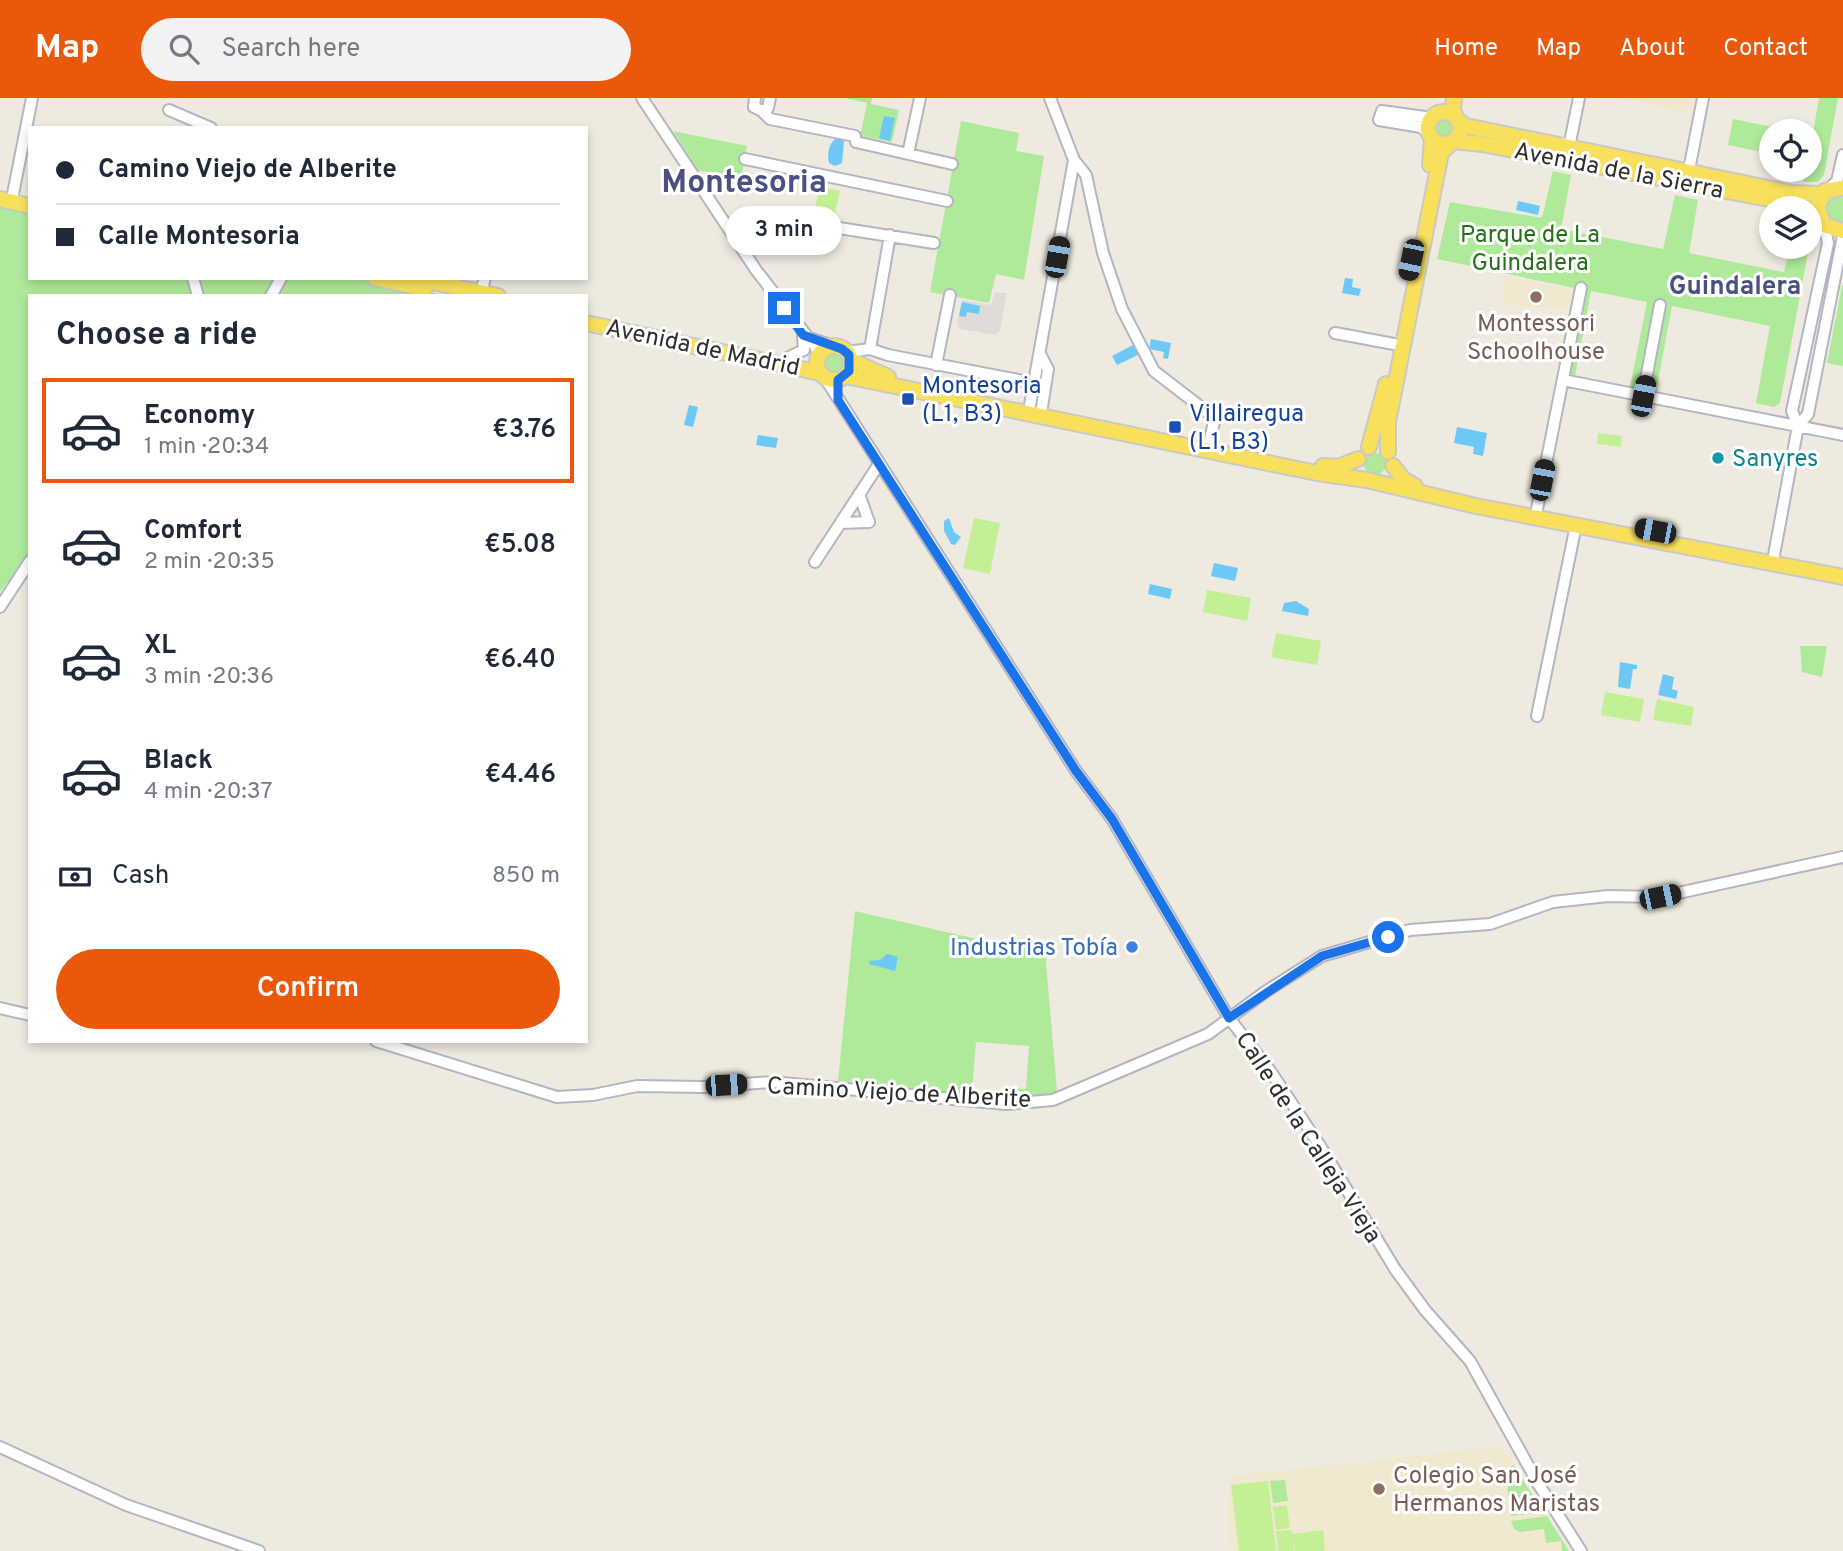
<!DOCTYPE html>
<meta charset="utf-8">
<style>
:root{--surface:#fff;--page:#f2f2f3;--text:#1f2937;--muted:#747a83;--line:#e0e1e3;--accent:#ea580c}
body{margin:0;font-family:Overpass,sans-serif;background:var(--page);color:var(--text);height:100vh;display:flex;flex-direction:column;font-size:26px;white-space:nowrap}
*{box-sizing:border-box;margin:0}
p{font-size:23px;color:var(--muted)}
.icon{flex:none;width:38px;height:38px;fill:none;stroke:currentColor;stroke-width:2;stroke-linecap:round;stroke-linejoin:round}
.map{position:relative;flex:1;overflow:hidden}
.sheet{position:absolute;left:28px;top:196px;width:560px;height:749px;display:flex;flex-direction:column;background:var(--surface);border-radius:0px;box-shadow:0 4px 10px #0003}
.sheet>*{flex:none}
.top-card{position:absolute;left:28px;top:28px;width:560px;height:154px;border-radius:0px;box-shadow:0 4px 10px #0003;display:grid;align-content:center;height:154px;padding:0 28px;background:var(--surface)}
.controls{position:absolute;left:1759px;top:21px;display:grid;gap:14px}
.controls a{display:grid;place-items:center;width:63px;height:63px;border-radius:50%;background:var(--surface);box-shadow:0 4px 10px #0003;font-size:35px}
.end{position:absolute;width:32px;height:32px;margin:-16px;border:9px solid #1a73e8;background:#fff;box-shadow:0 0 0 4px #fff}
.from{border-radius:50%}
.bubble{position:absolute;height:49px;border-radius:24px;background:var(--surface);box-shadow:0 4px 10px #0003;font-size:23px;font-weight:600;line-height:49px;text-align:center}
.car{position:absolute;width:21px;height:42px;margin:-21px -10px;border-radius:9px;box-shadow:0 0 5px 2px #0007;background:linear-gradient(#222 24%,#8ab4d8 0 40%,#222 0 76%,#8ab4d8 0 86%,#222 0)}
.top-card b{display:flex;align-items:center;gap:24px;height:66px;font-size:26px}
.top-card b+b{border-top:2px solid var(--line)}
.top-card i{width:18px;height:18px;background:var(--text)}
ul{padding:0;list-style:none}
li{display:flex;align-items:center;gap:21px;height:105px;margin:0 14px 10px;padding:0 14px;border:4px solid transparent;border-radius:0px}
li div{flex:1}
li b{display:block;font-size:26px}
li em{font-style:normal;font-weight:600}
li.active{border-color:var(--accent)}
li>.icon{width:63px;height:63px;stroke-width:1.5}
h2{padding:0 28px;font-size:32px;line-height:84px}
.pay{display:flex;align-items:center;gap:18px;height:77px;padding:0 28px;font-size:26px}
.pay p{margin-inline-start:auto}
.action{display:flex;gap:14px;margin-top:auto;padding:14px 28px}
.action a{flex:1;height:80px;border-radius:42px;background:var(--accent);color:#fff;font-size:28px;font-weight:600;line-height:80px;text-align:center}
header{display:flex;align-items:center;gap:42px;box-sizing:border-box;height:98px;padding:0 35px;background:var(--accent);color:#fff}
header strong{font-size:33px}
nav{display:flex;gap:38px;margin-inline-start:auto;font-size:24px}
.search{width:490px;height:63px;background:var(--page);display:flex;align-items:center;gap:18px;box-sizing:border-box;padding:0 24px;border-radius:38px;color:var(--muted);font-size:26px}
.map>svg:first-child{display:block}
.education{fill:#f1e9cf}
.green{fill:#afe99a}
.pitch{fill:#c3f095}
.plaza{fill:#dfdcd7}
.water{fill:#6ec8f6}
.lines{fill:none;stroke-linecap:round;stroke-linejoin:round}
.minor-casing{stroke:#b4b5c2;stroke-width:14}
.major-casing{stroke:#c9c9c9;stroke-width:18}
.minor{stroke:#fff;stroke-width:10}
.major{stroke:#f9e05b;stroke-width:14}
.route{stroke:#1a73e8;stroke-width:9}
.education-dot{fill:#8d6e63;stroke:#fff;stroke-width:2.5}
.transit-dot{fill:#1a4fb4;stroke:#fff;stroke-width:2.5}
.culture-dot{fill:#0f9aa8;stroke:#fff;stroke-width:2.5}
.shop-dot{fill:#3f7fe0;stroke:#fff;stroke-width:2.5}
.labels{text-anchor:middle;stroke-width:6;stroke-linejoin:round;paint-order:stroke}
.street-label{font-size:24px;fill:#2e2e2e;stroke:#fff}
.park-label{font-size:24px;fill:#237217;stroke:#fff}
.education-label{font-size:24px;fill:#785e54;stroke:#fff}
.transit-label{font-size:24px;fill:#164399;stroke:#fff;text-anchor:start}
.culture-label{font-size:24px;fill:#0d838f;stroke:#fff;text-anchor:start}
.shop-label{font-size:24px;fill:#366cbe;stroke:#fff;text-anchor:end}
.neighbourhood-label{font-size:26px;font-weight:bold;fill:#4a5082;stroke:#fff}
.district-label{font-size:32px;font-weight:bold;fill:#4a5082;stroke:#fff}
</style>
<header>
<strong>Map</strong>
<div class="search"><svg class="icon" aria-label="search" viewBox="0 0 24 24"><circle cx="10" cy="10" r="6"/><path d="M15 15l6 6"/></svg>Search here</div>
<nav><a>Home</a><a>Map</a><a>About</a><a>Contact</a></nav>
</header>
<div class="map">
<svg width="1843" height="1453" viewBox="0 0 1843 1453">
<rect width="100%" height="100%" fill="#efeae0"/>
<path class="education" d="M1615,0H1690L1687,15Z
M1503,178L1572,191L1568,210L1502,208Z
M1501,1348L1569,1453H1230L1228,1404L1231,1378Z"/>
<path class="green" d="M845,0H872L871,6L899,12L892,44L860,38L867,5Z
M1819,0H1838L1824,77L1818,84H1803L1806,72H1810V52Z
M1430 29a14 14 0 1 1 28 0a14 14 0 1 1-28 0Z
M1733,21L1788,32V33H1771V56L1728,47Z
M961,23L1019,35L1016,53L1044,58L1024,182L996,176L989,205L930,194Z
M673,33L747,48L741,81L698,72Z
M1553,73L1571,77L1561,131L1663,151L1675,97L1698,102L1689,155L1784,174L1790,149H1809L1780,305L1774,309L1756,305L1770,228L1672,208L1656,294L1630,289L1647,204L1591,193L1575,278L1558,274L1574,190L1437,161L1450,104L1542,120Z
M1843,99V124H1836L1828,119L1827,107L1832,101Z
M0,109L30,116V180H356L449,198H30V457L0,494Z
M1842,188H1843V268L1827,265Z
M823 265a11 11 0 1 1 22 0a11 11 0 1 1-22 0Z
M1364 366a11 11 0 1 1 22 0a11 11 0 1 1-22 0Z
M1800,548H1827L1822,579L1802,574Z
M855,813L1007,848L1045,852L1057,994L1044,999L1006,996V989L1026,991L1029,948L976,944L972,993H966L965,997L858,989L853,984L838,983Z
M1513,1367L1544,1414L1511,1418L1505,1372Z
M1285,1382L1288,1403L1273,1405L1270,1383Z
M1547,1418L1569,1453H1562L1561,1443L1546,1445L1544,1431L1520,1434L1514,1431L1511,1423Z"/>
<path class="pitch" d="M820,88L840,93L831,131L811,126Z
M1598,335L1622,338L1621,349L1597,346Z
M974,420L1000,425L990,476L963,470Z
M1207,492L1251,500L1247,523L1203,514Z
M1276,535L1321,543L1317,567L1271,559Z
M1605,594L1644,601L1640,624L1601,617Z
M1657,601L1694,609L1691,628L1653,622Z
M1268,1383L1276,1453H1239L1231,1387Z
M1287,1407L1290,1430L1276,1432L1273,1409Z
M1292,1432L1293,1436L1323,1432L1325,1453H1295L1293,1437L1294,1453H1278L1276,1433Z"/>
<path class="plaza" d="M995,194L1007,195L1000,233L996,237L960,231L957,226L962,202L991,207Z"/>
<path class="water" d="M884,18L895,20L890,43L879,40Z
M837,40L844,43L842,65L835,68L829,65C827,57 828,45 837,40Z
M1518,103L1540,108L1538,117L1516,112Z
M1345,180L1353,181L1352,189L1361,191L1359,198L1342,195Z
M962,204L980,208L979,216L967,214L966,219L959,218Z
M1151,241L1171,245L1168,261L1163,260L1164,254L1149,251Z
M1133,247L1138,257L1117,267L1112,258Z
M689,307L698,309L693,329L684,327Z
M1457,329L1487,335L1483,358L1473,356L1474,349L1454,345Z
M758,337L778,340L776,350L756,347Z
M949,420L954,434L961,439L955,447L951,446L944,433V423Z
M1214,465L1238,470L1235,483L1211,478Z
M1150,486L1172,491L1170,501L1148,496Z
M1296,503L1309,511L1308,518L1282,513L1284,505Z
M1620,564L1637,567V571H1633L1630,591L1618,589Z
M1663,576L1674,579L1672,591L1678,593L1676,601L1658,597Z
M887,856L898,859L895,873L869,866L870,863L880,862Z"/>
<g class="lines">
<g class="minor-casing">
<path id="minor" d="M642,0L756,172L820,255
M755,0L754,9L762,13L768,10L770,0
M169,12L211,30
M762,13L770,21L855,38
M1429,36L1421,29L1379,22L1382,13L1432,20
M856,44L952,66
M1569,49L1579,0
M908,56L920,0
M745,61L947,103
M1074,62L1086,77L1103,155L1122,211L1154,273L1215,320L1209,345
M1689,72L1703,0
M1829,91L1837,83L1843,57
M13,96L32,0
M839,130L934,145
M890,137L870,251L888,257L1034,285
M193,180L198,198
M481,194L485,180
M271,198L281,180
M1335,235L1394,246
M809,240L833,248
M846,254L870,251
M1040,256L1048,271L1042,309
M789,259L804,252L803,237
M936,267L950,197
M825,280L1076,673L1112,721L1229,920L1271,974L1322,1051L1395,1171L1425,1212L1470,1263L1539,1387L1581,1453
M1563,282L1843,337
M1643,297L1660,207
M1030,307L1074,62L1050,0
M1798,328L1792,313L1828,145L1824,127
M1537,411L1581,190
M841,425L869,424L859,396
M1774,457L1798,328L1808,316L1843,138
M815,464L879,366
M0,509L30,463
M1537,618L1576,427
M0,910L30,917
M376,943L557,999L593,997L637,988L703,989L772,984L1006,1006L1053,1002L1208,936L1265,894L1322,858L1410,832L1490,826L1553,804L1608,798L1660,799L1843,759
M0,1349L126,1407L259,1453"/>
</g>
<g class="major-casing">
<path id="major" d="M1454,0L1453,12L1456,19
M1428 30a16 16 0 1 1 32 0a16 16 0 1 1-32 0Z
M1460,24L1466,28L1792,95L1822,96
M1454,43L1482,46L1795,106L1812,112L1819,122
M1430,67L1432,41
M1843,90L1825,93L1817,109L1824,127L1843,133
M0,101L30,108
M375,180L425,191
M414,180L498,198
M586,225L820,275
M817 265a17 17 0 1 1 34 0a17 17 0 1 1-34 0Z
M850,262L888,279
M846,278L1317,375L1367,382L1476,408L1843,479
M1369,349L1386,286
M1388,354V324L1441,55L1451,45
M1323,368L1338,369L1358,361
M1393,368L1404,382L1415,388"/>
</g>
<use href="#minor" class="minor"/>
<use href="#major" class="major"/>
</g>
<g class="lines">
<path class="route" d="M784,210L803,237L842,251L849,257V273L838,282V302L1076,673L1112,721L1229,920L1322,858L1388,839"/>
</g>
<g class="education-dot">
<circle cx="1536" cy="199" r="7"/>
<circle cx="1379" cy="1391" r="7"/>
</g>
<g class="transit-dot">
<rect x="901" y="294" width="14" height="14" rx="3.5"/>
<rect x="1168" y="322" width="14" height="14" rx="3.5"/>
</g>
<circle class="culture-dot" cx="1718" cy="360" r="7"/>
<circle class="shop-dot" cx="1132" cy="849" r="7"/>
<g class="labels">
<g class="street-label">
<text transform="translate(1619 72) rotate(11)" y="8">Avenida de la Sierra</text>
<text transform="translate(703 249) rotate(12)" y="8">Avenida de Madrid</text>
<text transform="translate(899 994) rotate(3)" y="8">Camino Viejo de Alberite</text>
<text transform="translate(1309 1039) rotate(57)" y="8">Calle de la Calleja Vieja</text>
</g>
<g class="park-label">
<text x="1530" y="144">Parque de La<tspan x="1530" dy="28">Guindalera</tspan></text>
</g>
<g class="education-label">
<text x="1536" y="233">Montessori<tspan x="1536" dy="28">Schoolhouse</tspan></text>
<text x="1393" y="1385" text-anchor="start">Colegio San José<tspan x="1393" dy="28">Hermanos Maristas</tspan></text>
</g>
<g class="transit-label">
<text x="922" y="295">Montesoria<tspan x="922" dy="28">(L1, B3)</tspan></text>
<text x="1189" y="323">Villairegua<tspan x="1189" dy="28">(L1, B3)</tspan></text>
</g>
<g class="culture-label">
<text x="1732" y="368">Sanyres</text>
</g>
<g class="shop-label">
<text x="1118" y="857">Industrias Tobía</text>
</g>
<g class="neighbourhood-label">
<text x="1735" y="196">Guindalera</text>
</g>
<g class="district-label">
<text x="744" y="94">Montesoria</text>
</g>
</g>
</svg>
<div class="controls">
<a><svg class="icon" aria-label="locate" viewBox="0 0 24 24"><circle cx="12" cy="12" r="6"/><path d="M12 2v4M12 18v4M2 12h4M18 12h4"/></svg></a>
<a><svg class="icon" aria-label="layers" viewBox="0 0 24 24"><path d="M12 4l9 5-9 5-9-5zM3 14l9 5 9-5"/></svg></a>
</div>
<i class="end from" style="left:1388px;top:839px"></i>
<i class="end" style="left:784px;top:210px"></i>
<div class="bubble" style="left:726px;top:108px;width:116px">3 min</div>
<i class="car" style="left:1057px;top:159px;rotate:10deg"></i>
<i class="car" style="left:1411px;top:162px;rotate:192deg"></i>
<i class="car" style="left:1643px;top:298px;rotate:11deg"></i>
<i class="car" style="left:1542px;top:382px;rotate:11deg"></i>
<i class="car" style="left:1655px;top:433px;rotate:281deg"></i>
<i class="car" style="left:1660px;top:799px;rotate:78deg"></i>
<i class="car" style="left:726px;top:987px;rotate:86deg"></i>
<div class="top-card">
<b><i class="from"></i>Camino Viejo de Alberite</b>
<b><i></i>Calle Montesoria</b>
</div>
<section class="sheet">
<h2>Choose a ride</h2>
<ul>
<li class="active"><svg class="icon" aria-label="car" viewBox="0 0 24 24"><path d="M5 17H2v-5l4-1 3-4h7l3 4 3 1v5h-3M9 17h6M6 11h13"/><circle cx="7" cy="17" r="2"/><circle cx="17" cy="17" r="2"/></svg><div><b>Economy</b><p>1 min · 20:34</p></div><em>€3.76</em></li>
<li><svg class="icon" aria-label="car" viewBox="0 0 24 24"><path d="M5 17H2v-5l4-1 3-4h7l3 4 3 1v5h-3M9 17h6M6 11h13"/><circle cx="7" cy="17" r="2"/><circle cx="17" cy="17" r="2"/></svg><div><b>Comfort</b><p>2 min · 20:35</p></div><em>€5.08</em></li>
<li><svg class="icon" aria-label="car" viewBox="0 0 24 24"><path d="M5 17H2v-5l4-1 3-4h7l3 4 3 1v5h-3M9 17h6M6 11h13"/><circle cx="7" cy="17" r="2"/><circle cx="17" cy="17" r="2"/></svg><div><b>XL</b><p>3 min · 20:36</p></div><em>€6.40</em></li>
<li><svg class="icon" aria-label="car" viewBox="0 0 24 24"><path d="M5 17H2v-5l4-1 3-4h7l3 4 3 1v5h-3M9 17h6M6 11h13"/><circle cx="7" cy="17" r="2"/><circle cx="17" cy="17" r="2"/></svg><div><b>Black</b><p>4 min · 20:37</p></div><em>€4.46</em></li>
</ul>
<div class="pay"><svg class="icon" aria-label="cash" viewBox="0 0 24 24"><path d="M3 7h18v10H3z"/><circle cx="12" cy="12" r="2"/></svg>Cash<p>850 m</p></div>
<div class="action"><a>Confirm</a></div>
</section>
</div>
